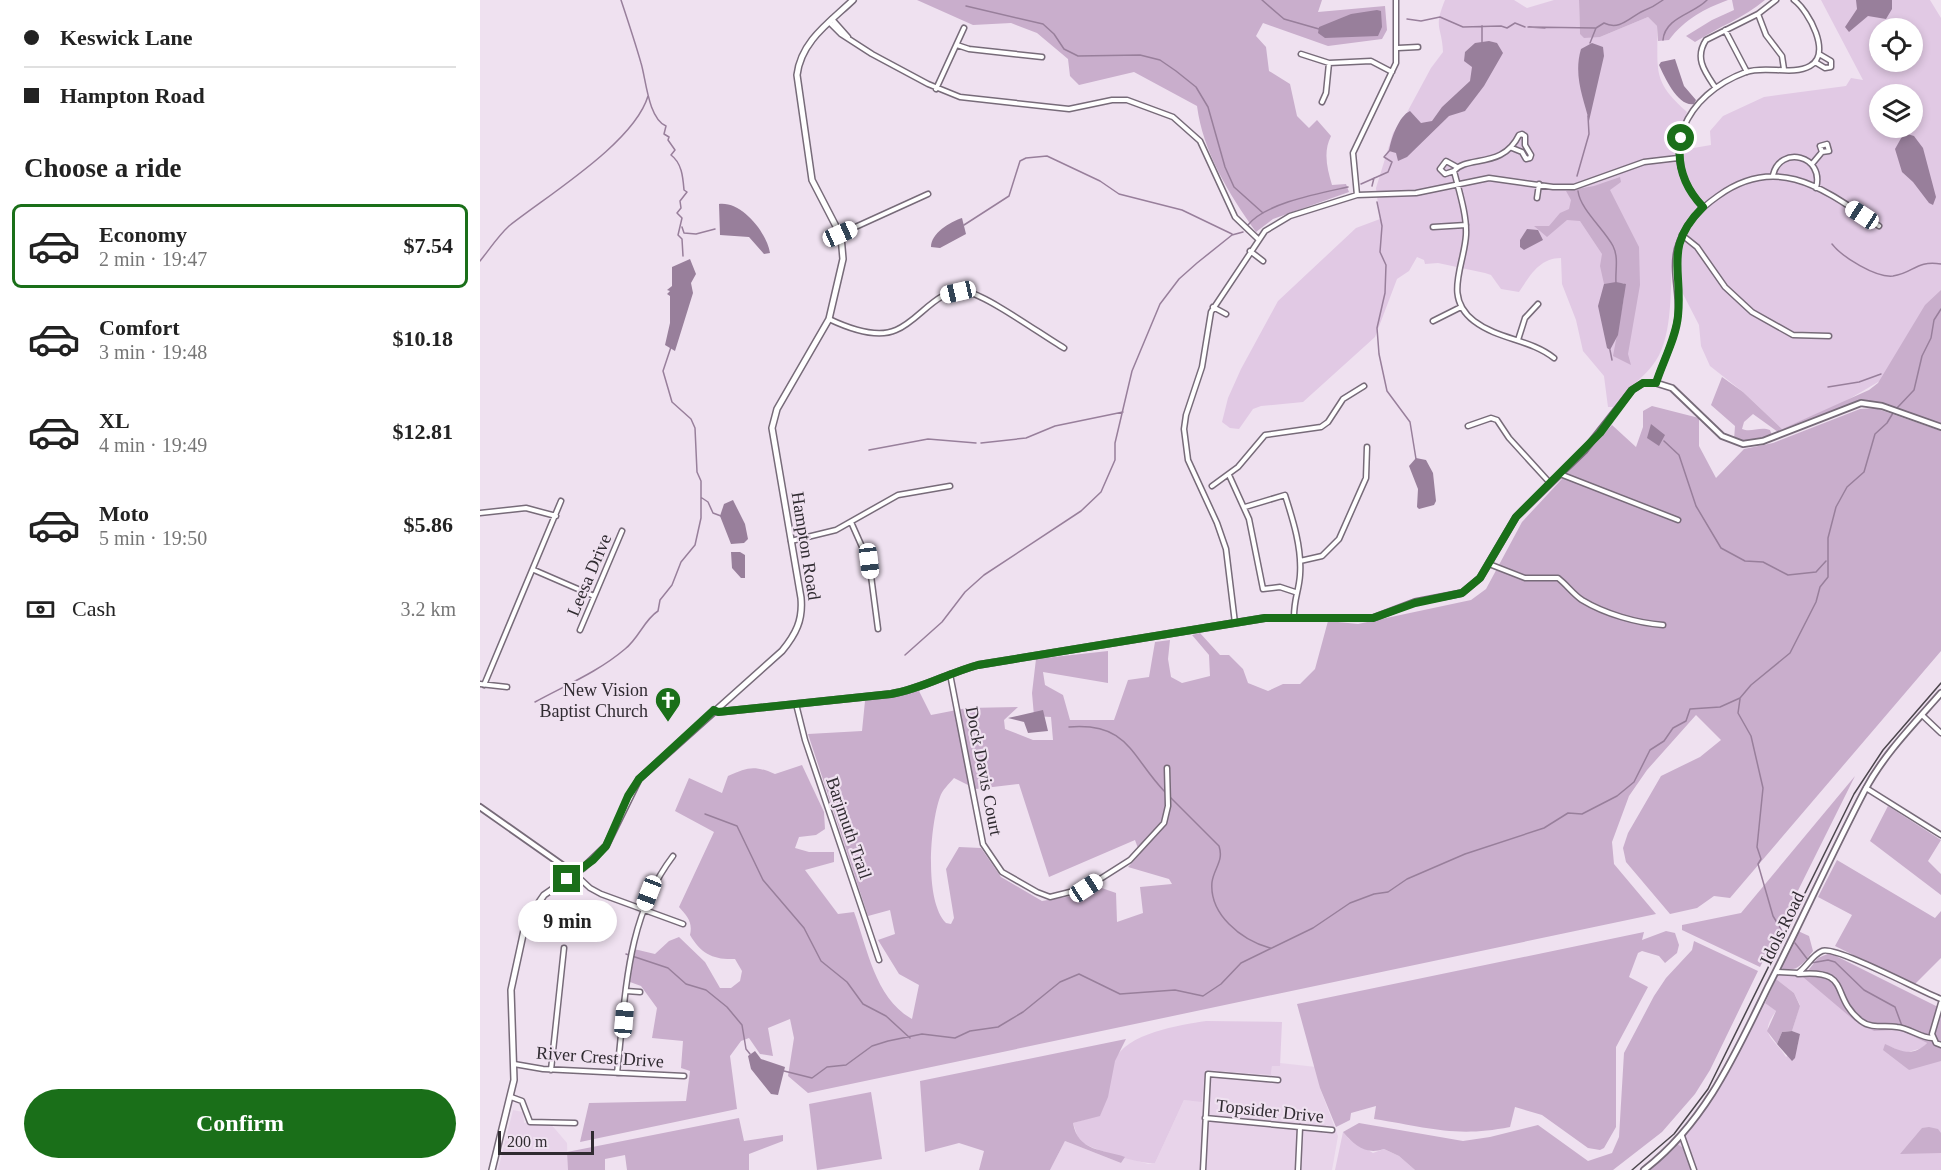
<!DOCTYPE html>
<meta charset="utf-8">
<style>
:root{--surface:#fff;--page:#f6f6f6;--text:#222;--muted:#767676;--line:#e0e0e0;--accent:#1a6f19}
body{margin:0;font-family:"Times New Roman",serif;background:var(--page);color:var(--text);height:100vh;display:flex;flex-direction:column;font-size:22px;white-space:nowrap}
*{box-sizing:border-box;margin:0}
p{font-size:20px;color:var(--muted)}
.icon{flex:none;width:33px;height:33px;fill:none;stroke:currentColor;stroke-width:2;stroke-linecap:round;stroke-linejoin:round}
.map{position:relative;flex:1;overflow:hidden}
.sheet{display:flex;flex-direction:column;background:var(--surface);width:480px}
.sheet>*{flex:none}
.hud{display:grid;align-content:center;height:132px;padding:0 24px;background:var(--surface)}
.fabs{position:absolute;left:1389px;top:18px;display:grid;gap:12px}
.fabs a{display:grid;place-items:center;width:54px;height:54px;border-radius:50%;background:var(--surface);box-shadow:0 3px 9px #0003;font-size:30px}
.scale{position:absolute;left:18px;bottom:15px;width:96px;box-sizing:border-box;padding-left:6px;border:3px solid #302b31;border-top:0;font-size:16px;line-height:21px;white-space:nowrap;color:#302b31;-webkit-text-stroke:4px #efe1f0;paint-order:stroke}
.end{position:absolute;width:27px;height:27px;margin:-14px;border:8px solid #1a6f19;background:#fff;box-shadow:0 0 0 3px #fff}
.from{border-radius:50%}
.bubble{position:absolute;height:42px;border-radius:21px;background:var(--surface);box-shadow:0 3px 9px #0003;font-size:20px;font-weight:700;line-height:42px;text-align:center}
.car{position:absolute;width:18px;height:36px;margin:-18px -9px;border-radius:8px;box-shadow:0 0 4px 2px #0007;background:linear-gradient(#fff 24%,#345 0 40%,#fff 0 76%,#345 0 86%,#fff 0)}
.hud b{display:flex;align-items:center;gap:21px;height:57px;font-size:22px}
.hud b+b{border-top:2px solid var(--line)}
.hud i{width:15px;height:15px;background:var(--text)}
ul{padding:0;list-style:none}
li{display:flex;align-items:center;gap:18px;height:84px;margin:0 12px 9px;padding:0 12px;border:3px solid transparent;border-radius:9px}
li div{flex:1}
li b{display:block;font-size:22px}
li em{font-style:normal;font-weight:700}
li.active{border-color:var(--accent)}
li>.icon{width:54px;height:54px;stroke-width:1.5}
h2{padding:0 24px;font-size:27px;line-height:72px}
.pay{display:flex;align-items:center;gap:15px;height:66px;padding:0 24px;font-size:22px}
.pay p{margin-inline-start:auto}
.primary-button{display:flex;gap:12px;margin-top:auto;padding:12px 24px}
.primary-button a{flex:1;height:69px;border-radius:36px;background:var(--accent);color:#fff;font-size:24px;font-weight:700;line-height:69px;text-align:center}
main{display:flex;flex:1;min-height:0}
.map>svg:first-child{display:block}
.built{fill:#e8d4ea}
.green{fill:#e1c9e4;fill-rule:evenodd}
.forest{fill:#c9aecc;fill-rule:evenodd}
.water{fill:#987f9b}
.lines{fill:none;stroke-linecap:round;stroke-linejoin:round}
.stream{stroke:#987f9b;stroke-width:1.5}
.minor-casing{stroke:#776b79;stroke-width:7}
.tertiary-casing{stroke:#776b79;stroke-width:8}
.secondary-casing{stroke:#776b79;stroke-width:8}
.minor{stroke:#fff;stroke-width:4}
.tertiary{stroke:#fff;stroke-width:4.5}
.secondary{stroke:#fff;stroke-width:5}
.rail{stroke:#4c464d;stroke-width:1.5}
.route{stroke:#1a6f19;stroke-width:8}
.labels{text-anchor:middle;stroke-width:4.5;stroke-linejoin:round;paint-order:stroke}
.street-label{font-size:18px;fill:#302b31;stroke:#efe1f0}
.poi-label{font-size:18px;fill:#302b31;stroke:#efe1f0;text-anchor:end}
</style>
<main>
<section class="sheet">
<div class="hud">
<b><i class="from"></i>Keswick Lane</b>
<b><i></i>Hampton Road</b>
</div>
<h2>Choose a ride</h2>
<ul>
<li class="active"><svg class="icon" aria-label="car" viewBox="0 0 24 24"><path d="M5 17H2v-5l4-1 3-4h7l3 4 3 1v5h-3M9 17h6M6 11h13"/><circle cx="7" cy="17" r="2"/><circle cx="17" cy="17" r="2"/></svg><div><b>Economy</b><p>2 min · 19:47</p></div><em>$7.54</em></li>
<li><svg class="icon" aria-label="car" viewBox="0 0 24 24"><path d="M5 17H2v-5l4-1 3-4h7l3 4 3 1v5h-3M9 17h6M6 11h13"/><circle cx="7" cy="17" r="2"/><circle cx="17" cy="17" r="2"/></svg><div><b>Comfort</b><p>3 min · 19:48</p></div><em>$10.18</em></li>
<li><svg class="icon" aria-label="car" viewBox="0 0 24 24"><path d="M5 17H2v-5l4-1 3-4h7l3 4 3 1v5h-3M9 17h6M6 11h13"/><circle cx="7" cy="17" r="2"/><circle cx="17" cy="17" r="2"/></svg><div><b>XL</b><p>4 min · 19:49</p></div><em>$12.81</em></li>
<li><svg class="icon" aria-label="car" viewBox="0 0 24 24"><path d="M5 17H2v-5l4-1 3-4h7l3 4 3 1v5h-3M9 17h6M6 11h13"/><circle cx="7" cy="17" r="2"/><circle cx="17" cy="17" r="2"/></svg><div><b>Moto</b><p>5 min · 19:50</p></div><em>$5.86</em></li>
</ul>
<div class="pay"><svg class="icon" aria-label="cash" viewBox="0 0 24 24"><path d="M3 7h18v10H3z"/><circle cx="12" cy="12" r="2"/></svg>Cash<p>3.2 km</p></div>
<div class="primary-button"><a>Confirm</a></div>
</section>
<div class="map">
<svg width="1461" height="1170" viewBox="0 0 1461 1170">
<rect width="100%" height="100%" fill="#efe1f0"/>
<path class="built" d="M800,1063L836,1067L840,1088L858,1136L852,1170H570L585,1141L641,1163L645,1157L668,1164L675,1163L704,1100L722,1101L725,1070L791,1075L792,1066H800Z
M33,1110L43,1112L44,1123H70L87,1143L88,1170H18Z"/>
<path class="green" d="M965,0H1034L1047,8L1074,0H1099L1100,34L1120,37L1168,17L1177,26C1179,69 1170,80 1207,112L1196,151L1231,145L1230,131L1243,116L1284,97L1366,86L1371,78L1383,80L1341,0H1450L1461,18V294L1405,378L1364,402L1302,429L1263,392L1230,366L1221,346L1219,325L1202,292L1200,264L1192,262C1190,293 1193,341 1172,366C1160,381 1144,391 1133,407H1128L1124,376L1103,351L1096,320L1082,284L1081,258C1059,258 1050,276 1039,292L1021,289L1011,275L1005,273L958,263L945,264L944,260L937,257L929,271L917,279L895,337L823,402L781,406L773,409L759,429L750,428L742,422L748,398L761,369L798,301L876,228L900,219L896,188L913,133L924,118L951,68L963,52C962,26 953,29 965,0ZM1400,28H1432V62H1400ZM1400,94H1432V128H1400Z
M1297,974L1324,975L1394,1031L1420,1030L1447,1043L1443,1047L1461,1050V1170H1171C1227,1122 1251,1066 1283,1001L1296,1011C1278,1036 1293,1036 1306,1057L1317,1048L1320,1034L1312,1031L1320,1005L1314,993L1296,979ZM1406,1045L1425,1053L1442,1048L1429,1070Z
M726,1021L802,1022L800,1066H792L791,1075L725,1070L722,1102L704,1100L675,1163C662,1165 611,1149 599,1141L593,1123L620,1115C629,1096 628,1077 634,1061C646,1033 700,1025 726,1021Z
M863,1132L869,1139L893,1153L904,1149L919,1156L935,1170H855Z"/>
<path class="forest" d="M437,0H842L838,12L905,6L907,30L902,39L848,46L783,23L776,36L786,47L789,71L810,84L817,116L829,128L837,120L851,136C843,152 847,168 852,185L866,184L869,192L793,219L776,232C749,194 723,152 717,106L654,72L599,85L590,76L588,59L557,33L531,23L493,25Z
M1099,0H1248C1224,9 1205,19 1189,40L1178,41L1177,26L1168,17L1120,37L1104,38L1100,34Z
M1252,0H1285C1264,18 1238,27 1215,42L1206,36L1232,20L1254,10Z
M1140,177L1141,182L1130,190L1159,247L1160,285L1148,354L1151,365L1133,356L1144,297V283L1124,284L1120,266L1122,254L1100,221L1087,220L1067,237L1054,226H1069L1080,213L1089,209L1091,200L1086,191L1114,186Z
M1461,290V425L1387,402H1375L1298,432L1273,414L1264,422L1262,429C1271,433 1280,426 1290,430L1292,435L1264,443L1254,440L1255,426L1231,405L1242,377L1263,392L1302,429L1389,390L1398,383L1445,305Z
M1172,406L1219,418V446L1236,478L1264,449L1293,443L1380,409L1395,408L1461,431V651L1250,898L1234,896L1217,908L1190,914L1146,862L1143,848L1148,833L1181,776L1220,757L1241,740L1216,715L1167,770L1149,796L1132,842L1134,864L1176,914L328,1093L308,1076L314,1038L310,1019L288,1028L293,1056L280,1054L269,1038L261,1041L250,1056L257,1109L100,1142L109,1103L206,1101L210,1071L201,1068L203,1041L172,1038L177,1008L161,986L150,982L154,949L175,954L189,941L199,937L225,962L240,988H251L260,981L262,971L255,959C234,960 221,954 210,935C213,922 207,916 199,907L234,832L195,811L209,778L242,793L248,776C268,767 274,765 295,774L322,765L344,812L345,829L336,835L319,837L315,848L329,852H354V862L325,870L358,914L374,912C388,950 395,998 432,1019L439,985L419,974L398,940L415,934L410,910L388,916L328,734L382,731L385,701L439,691L451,715L487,708L538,707L524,720L525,729L553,740H573L571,717L554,716L552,693L556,659L628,651V683L563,672L565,685L583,695L590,720H634L648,680L669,677L675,642L690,640L688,659L691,677L702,683L730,676L729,655L712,635L720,633L740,655H749L763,669L768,683L788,691L803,684H820L835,669L848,621L878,624L991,600L1006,589L1042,522L1132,425L1156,447L1163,427V411ZM474,778L496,789L539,784L569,877L655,840L660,854L648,867L689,879L692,884L660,887L663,913L637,922L636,893L616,886L598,895L562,901L521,877L501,848L479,847L466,869L474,918L471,924L466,923C444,901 450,825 460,797C462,790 469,784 474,778Z
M1375,776L1280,967L1202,930V925L1261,913Z
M1408,806L1461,840L1448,861L1461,874V895L1390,841Z
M1357,860L1455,918L1461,911V958L1434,985L1355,946L1372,915L1338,897Z
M1186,931L1195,933L1199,945L1197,953L1185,963L1179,956L1162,951L1158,953L1149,977L1168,987L1136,1047V1127L1124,1148L1120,1150L1108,1148L1062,1115L1035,1107L1030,1127C975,1138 947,1127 894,1119L896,1106L871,1113L870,1120L856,1127L840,1088L817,1004L1164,932L1162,940Z
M1318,931L1329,936L1333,951C1324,963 1316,974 1300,968Z
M1214,941L1278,971L1230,1070L1215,1094L1182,1132L1133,1170H935L919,1156L904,1149C886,1155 875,1146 863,1132L879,1123L983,1141L1010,1137L1058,1125L1108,1161L1132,1153L1139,1137L1144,1053L1174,996L1186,978L1212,950Z
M1350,953L1456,1006L1461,1005V1061L1429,1070L1403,1050L1405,1044C1422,1052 1433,1057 1447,1043L1420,1030L1394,1031L1375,1021L1323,977L1338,958Z
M1296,979L1314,993L1320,1006L1312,1031L1302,1032L1297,1044L1287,1031L1296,1011L1285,1003Z
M646,1039L635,1061L628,1097L620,1116L593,1123C598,1152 623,1149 645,1157L641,1163L585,1141L570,1170H499L504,1151L479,1143L445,1152L440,1081Z
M391,1092L402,1159L337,1170L329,1104Z
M259,1118L264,1141L303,1135V1141L269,1154V1170H147L145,1155L125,1159V1170H88L87,1152Z
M1449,1127L1458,1129L1461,1133V1153L1420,1154L1442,1128Z
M1197,1144L1205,1149L1212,1170H1167Z"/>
<path class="water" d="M1376,0H1412V9L1406,19L1388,16L1369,32L1365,27L1377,9Z
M897,10L901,11L902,27L898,36L845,38L838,33L839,27L871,14Z
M1009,41L1017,43L1023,53L1004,86L985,111L969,116L927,157L918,161L916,153L909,151C911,138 919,116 930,111L941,123L952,121L962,107L990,81L992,67L984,61L985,52L995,43Z
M1112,43L1123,47L1124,56L1109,121C1104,99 1093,76 1101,49Z
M1195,59L1204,86L1216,100L1214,104C1198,107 1185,78 1179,65L1181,62Z
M1424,133L1434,136L1443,148L1456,197L1453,205L1449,203L1433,182L1422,172L1415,149Z
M239,204C262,201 287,233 290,253L284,254L269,237L240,235Z
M482,218L486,234L460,248L451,247C451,233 470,222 482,218Z
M1047,229L1058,230L1063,240L1044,250L1040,247V240Z
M210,259L216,274L211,283L213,293L195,351L185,345L190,323V296L187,294L190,291L187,290L192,286V267Z
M1136,282L1146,284L1138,335L1130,350L1127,348L1118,306L1124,284Z
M1171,424L1185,435L1179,446L1167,438Z
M936,458L946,460L953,473L956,501L954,505L939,509L937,507L938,489L929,466Z
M253,500L265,524L268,539L264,543L251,544L240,516L244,504Z
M251,552H260L265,555V578H261L252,568Z
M563,710L568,731L548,733L544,722L528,718Z
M1312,1031L1320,1034L1315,1058L1312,1061L1297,1044L1302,1032Z
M275,1051L281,1059L305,1067L298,1095L291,1094L271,1069L268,1056Z"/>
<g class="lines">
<path class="stream" d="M141,0C148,21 155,42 161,63C166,79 168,118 186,126L184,134L189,137L188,140L195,150L191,155C202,163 203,178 204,190L207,192L200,201L201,208L197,213L202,218L198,235L202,239L203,256
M782,0L804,19L839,29
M486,6L563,24L574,34L584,49L598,56L660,55L680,60L696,71L716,87L728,107L745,167L754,187L783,213
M927,19L941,21L960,17L983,27L1021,26L1027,28L1035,23L1045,27
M1048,27L1115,28
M1049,27L1065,28
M1183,40C1185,17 1214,14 1227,0
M1002,43V26
M1110,43L1116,28L1124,23C1140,31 1150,17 1163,11C1171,8 1175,6 1183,0
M1097,176L1109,134L1108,116
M881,184L908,172L912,162L904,157L910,150
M892,186L894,178
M1098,191C1100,209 1124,229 1133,246C1139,258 1135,271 1136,283
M897,202L902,226L900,252L906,265L905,293L897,328L899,354L907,391L930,422L936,459
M484,225L529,196L540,161L546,158L567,156L620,181L639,194L702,210L752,234
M768,225C785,203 841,193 868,187
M202,227L204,233L216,234L235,229
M1352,244C1362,257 1396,278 1413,276C1434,273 1436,260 1461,264
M0,261C9,250 18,236 29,226C68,195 154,143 168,96
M1130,350L1132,360
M1348,387L1379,382L1401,374
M1417,408L1434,390L1442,356L1451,338L1454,320L1461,309
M1184,441L1199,455L1216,506L1241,548L1265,561L1283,562L1308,575L1336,572L1346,561
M501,443L546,438L575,426L643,412
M389,450L448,439L496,443
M222,498L228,502L233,513L241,516
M425,655L462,622L485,592L504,575L601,511L621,492L635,460V443L652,371L680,304L699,279L717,263L752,235L763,232
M1260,699L1258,713L1271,736L1283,788L1277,847L1281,859L1278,864L1293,916L1302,931
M55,702C86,685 118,672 145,649C159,638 164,620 178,611L180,600L192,585L201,562L215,545L221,518V481L217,472L215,428L211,419L192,402L183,371L191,347
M589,727C649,722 651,757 685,792
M689,796L739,846C744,861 734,868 732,882C729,914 761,940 790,948
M225,814L257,826L283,880L324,928L341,961L367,982L383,1004L406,1016L430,1038
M1315,943L1328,960
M146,954L188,968L206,984L226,990L247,1007L262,1025L266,1049L270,1054
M1331,963L1348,960L1355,962L1384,990L1415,1007L1422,1026
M304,1071L332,1078L347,1067L366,1065L392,1046L408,1041L442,1034L475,1038L490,1031L518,1027L543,1012L580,982L599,974L640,994L695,990L723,996L741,984L761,963L833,928L870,903L894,894L908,892L927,879L985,854L1064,828L1088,813L1102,814L1137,796L1154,782L1170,750L1184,741L1193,728L1206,721L1210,709L1240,707L1260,698L1271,685L1310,653L1336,602L1340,587L1348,577V538L1356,507L1367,487L1384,472L1395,434L1407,423L1413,413"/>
<g class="minor-casing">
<path id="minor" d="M1278,14L1286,35L1302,56L1304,69
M352,19L368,37
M349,22L361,34L392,54L448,84L480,97L589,109L632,100H647L693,117L720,141L755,217L778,239
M1245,30L1267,72
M477,45L489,49L562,57
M918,48L938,47
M821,54L849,63L891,61L912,72
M1335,62L1345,68L1351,67V61L1339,54
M1235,87C1225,72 1214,58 1226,40L1278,14L1296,0
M456,89L484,28
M842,102L846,93L849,63
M1032,148L1042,152L1046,159L1050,158L1051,155L1045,145V136L1042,134L1039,135C1023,169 987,155 974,171C979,191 987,215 986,235C984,267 963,297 994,321C1019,340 1050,339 1074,358
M1332,164L1342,152L1349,151L1347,144L1340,146L1342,152
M974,171L965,174L960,169L966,161L977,167
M1293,175C1300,145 1345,155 1336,188
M877,195L873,153L916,63V0
M1057,198L1059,184
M1223,207C1174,154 1206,94 1266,72C1286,65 1312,76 1330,66C1352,54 1329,11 1314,0
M953,227L986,225
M360,234L448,194
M1202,235L1217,247L1245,287L1272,312L1313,335L1349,336
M770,251L783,261
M733,307L746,314
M349,319C368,328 396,339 416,330C441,320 457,286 488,292C509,297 562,335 584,348
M953,321L981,307
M1038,340L1045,318L1058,304
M1176,383C1183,361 1197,336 1198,313C1199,292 1192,270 1197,249C1204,225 1218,210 1238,196C1299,152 1346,191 1399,226
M988,426L1011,418L1017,420L1029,438L1070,483
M1080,474L1198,520
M749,475L769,519L783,589L800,587L815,592
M732,486L758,467L785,435L841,427L848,422L863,399L884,386
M765,507L805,495C813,520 822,548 820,575C819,591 814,598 814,617
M0,513L46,508L76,516
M371,522L383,549L388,553L398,629
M311,541L356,530L418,495L470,486
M820,561L842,556L859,539L886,478L887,447
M1009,564L1045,578H1078C1087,585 1093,594 1102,600C1125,614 1157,623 1183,625
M54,570L114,596
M755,623L746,549L737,523L708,460L704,429L706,415L722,367L731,312L785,231L810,216L877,195L936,193L1009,178L1073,187H1094L1164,162L1198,158
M100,630L142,531
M470,674L503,844L522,872L557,892L570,897L606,888L650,860L684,823L688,806L687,768
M0,684L27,687
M4,685L81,501
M316,704L325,740L399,960
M1442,715L1461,733
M1386,788L1461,835
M95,874L110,888L121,894L203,924
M1296,972L1318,973C1327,967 1332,955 1342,951C1355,945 1442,992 1461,999
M1318,974C1373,969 1349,996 1381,1021C1391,1029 1406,1025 1417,1027C1429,1028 1441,1038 1452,1038
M146,991L160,992
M1461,1003L1452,1034L1456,1043L1461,1045
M34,1064L63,1069L204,1076
M71,1070L84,948
M137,1073C146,997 145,919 193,856
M31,1097L42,1101L50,1122L95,1123
M725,1118L852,1130
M1202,1136L1214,1170
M723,1170L728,1074L798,1080
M818,1170L820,1127"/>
</g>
<g class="tertiary-casing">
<path id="tertiary" d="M234,710L238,712L411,694C442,689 468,673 498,665L785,618H893L935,602L982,593L1000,578L1036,517L1104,451L1152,390L1163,383H1176L1192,388L1242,436L1263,444L1283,441L1381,403L1402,406L1461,427
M0,807L95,874
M1164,1170C1225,1123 1255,1055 1288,987C1321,922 1351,855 1385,790C1404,754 1434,724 1461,693"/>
</g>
<g class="secondary-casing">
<path id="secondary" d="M12,1170L34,1080L31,990L46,921L64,895L103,868L126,846L159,779L302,651C316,634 323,620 321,598L292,428L297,409L349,319L363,259L361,236L332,180L317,75C321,41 350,22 373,0"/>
</g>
<use href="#minor" class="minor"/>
<use href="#tertiary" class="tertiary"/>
<use href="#secondary" class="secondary"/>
<path class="rail" d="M1152,1170L1194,1134L1228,1089L1374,794L1403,750L1461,683"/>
</g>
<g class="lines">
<path class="route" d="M87,879L113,860L126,846L148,796L159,779L234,710L238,712L411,694C442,689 468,673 498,665L785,618H893L935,603L982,593L1000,578L1036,517L1120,433L1152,390L1163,383H1176C1183,361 1196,338 1198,316C1203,269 1183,247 1223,207C1204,187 1196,165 1201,138"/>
</g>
<defs>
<g id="church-pin" transform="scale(1.35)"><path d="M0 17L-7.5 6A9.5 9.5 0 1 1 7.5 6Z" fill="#1a6f19" stroke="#efe1f0"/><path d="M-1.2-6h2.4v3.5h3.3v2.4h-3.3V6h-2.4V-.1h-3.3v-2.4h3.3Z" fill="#fff"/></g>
</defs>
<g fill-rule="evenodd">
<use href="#church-pin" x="188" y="700"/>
</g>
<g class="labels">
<g class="street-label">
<text transform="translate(326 546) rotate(81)" y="6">Hampton Road</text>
<text transform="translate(109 575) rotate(-67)" y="6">Leesa Drive</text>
<text transform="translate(504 771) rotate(79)" y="6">Dock Davis Court</text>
<text transform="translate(369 828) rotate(71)" y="6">Barjmuth Trail</text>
<text transform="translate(1302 928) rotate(-64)" y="6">Idols Road</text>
<text transform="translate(120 1057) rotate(4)" y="6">River Crest Drive</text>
<text transform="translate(790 1111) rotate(6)" y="6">Topsider Drive</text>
</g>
<g class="poi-label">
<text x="168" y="696">New Vision<tspan x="168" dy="21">Baptist Church</tspan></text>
</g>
</g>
</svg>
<div class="fabs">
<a><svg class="icon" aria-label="locate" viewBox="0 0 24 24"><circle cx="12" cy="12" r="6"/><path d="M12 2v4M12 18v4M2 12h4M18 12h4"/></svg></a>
<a><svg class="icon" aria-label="layers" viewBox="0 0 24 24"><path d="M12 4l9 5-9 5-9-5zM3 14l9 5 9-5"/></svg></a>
</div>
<div class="scale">200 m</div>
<i class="end from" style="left:1201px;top:138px"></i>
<i class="end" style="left:87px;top:879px"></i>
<div class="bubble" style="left:38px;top:900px;width:99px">9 min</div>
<i class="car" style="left:1382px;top:215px;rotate:303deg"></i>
<i class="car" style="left:360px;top:234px;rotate:66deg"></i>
<i class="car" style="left:478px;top:292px;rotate:257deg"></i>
<i class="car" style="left:389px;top:561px;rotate:173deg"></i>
<i class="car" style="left:606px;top:888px;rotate:57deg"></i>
<i class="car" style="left:169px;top:893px;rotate:201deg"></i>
<i class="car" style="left:144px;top:1020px;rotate:5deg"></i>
</div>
</main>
